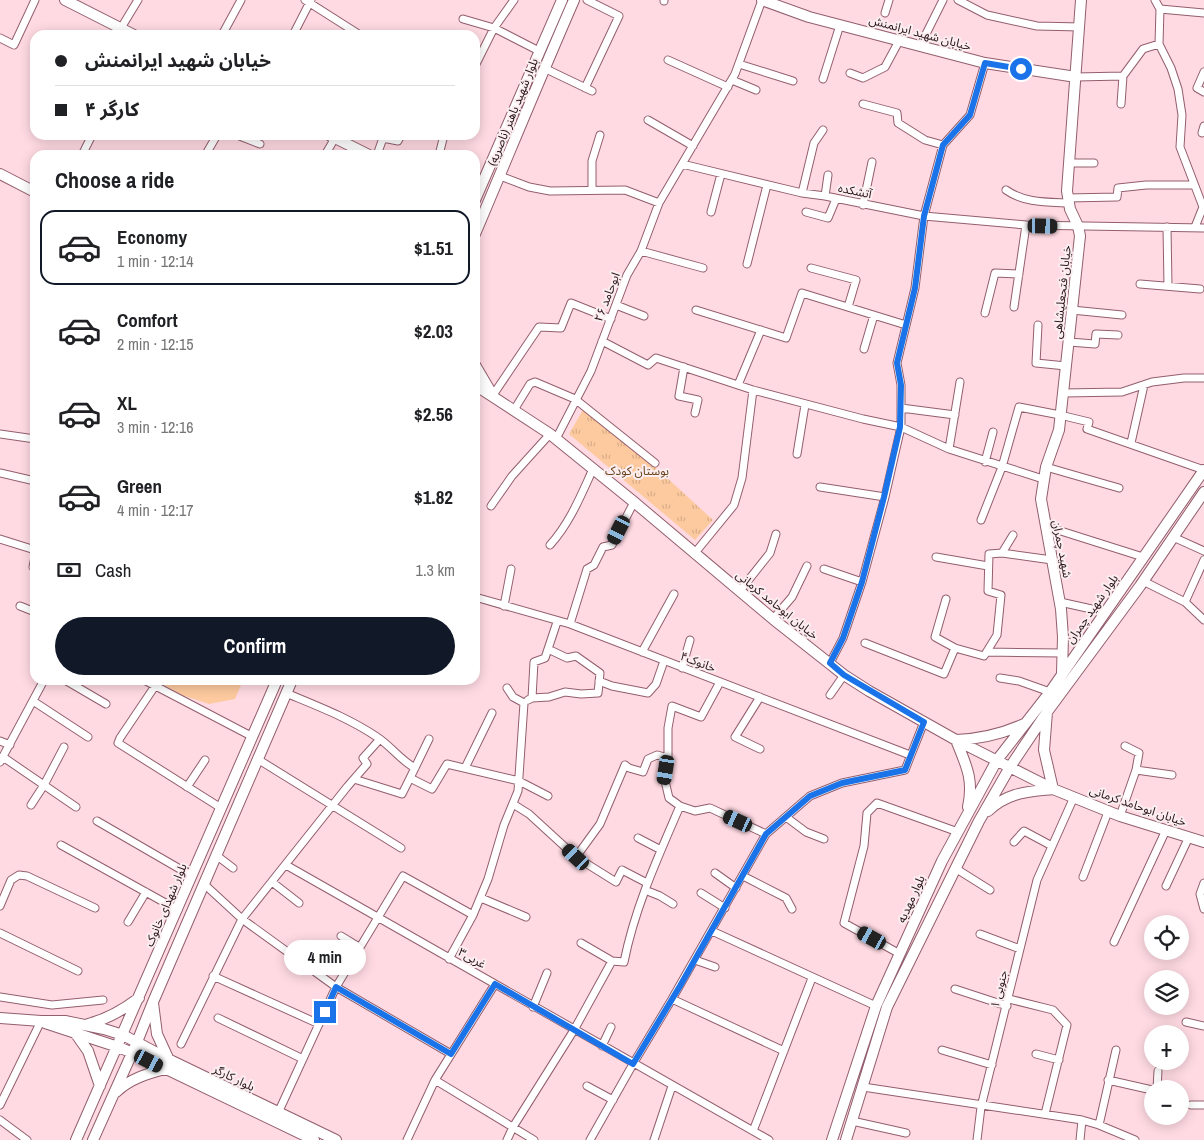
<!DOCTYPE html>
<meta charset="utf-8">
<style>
:root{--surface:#fff;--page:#f2f2f2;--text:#202124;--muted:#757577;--line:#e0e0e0;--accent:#111827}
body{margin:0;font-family:"Archivo Narrow","Noto Sans Arabic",sans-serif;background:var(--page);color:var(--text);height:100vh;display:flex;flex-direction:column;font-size:19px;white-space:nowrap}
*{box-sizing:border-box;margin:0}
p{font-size:16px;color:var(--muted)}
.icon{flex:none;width:28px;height:28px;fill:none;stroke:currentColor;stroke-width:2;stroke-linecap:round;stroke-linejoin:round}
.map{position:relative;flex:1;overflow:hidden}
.drawer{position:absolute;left:30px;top:150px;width:450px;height:535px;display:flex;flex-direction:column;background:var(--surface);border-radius:15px;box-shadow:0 2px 12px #0003}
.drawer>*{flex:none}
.guide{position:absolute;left:30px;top:30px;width:450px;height:110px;border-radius:15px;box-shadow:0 2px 12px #0003;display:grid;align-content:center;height:110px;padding:0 25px;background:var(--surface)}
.controls{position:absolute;left:1144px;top:915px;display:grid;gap:10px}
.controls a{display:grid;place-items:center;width:45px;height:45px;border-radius:50%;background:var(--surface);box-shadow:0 2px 12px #0003;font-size:25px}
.end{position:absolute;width:22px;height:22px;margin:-11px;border:6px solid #1a73e8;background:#fff;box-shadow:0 0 0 2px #fff}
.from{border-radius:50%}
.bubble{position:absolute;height:35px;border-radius:18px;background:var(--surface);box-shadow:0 2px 12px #0003;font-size:16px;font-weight:700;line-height:35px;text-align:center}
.car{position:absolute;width:15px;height:30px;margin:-15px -8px;border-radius:6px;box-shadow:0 0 4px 1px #0007;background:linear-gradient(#222 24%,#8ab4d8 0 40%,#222 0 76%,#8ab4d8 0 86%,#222 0)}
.guide b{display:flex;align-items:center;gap:18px;height:48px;font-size:19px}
.guide b+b{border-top:1px solid var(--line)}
.guide i{width:12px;height:12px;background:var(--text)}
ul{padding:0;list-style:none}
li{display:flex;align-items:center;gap:15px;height:75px;margin:0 10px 8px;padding:0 15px;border:2px solid transparent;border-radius:15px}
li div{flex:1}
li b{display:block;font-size:19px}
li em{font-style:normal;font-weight:700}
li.current{border-color:var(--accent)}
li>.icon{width:45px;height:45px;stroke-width:1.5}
h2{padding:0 25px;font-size:22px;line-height:60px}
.pay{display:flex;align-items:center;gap:12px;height:55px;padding:0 25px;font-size:19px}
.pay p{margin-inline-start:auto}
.button{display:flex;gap:10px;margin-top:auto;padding:10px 25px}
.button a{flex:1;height:58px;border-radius:30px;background:var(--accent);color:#fff;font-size:20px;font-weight:700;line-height:58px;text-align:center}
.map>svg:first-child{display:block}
.grass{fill:url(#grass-tufts)}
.garden{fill:#fdca9f}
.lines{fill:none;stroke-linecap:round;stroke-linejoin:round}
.street-casing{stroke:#935e6d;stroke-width:9}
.secondary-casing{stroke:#935e6d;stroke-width:12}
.street{stroke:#fff;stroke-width:7}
.secondary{stroke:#fff;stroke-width:10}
.route{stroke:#1a73e8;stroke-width:6}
.labels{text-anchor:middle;stroke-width:4;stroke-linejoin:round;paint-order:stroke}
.street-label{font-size:12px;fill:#281319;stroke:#fbeef1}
.park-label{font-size:12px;fill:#6a421a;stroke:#fbeef1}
</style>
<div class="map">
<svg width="1204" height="1140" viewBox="0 0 1204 1140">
<defs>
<pattern id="grass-tufts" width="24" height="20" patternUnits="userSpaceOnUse" patternTransform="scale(1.25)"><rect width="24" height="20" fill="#fdca9f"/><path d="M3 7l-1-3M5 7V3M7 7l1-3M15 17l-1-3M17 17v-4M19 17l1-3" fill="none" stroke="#d9ad88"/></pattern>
</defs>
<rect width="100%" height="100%" fill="#ffdae3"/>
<path class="grass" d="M583,410L654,466L713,520L695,540L569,434Z"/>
<path class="garden" d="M155,680H243L235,699L209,704L182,695Z"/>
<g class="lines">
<g class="street-casing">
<path id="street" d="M305,0L360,35
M958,0L987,15L1037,26L1080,27
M664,1V0
M1160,9L1204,13
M885,13L889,0
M463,19L494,28L539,51
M121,28L138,0
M222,35L241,0
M293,35L311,0
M0,38L14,45L35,0
M1159,44L1171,68L1178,89L1182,115L1180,147L1203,207L1195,227
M920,46L943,0
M668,60L728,87
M739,64L793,81
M475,66L494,28L514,0
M544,68L592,91
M1204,72L1197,88L1204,92
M850,73L863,78L885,67L899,41
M1076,77L1123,76L1143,49L1159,44L1160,9L1155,0
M823,79L840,25
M732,80L756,90
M585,88L619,16L587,0
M863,104L897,113L898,123L925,140L943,145
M1121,104L1123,76
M648,120L693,146
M1202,133L1204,126
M237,135L260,144
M206,154L217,135
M82,155L92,135
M325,155L335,138
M377,155L383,138L398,141L401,135
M439,155L444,135
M1069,163H1094
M682,164L802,193L825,196L924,216L1026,225L1204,228
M500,176L529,187L550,191L625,190L659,203
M592,190V161L600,135
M1006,190C1024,203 1047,202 1069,203
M802,193L814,143L823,130
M825,196L828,175
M1068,198L1117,197L1118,188L1146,185H1193
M863,205L872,162
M711,212L721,174
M806,212L828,218L836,199
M1167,227L1168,286
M641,251L703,268
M747,264L767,185
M811,268L856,280L848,307
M1140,284L1200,289
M616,305L644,316
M1014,307L1026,225
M696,310L786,338L802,293L906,325
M1072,310L1122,315
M985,313L995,273L1019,274
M1038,325L1036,363L1066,366
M602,341L648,365L656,358L753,390L863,419L901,427L949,449L1043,479
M1069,342L1095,344L1096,334L1118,335
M864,349L874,315
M684,367L679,396L698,400L695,413
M738,385L761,330
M1064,393L1122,392L1152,382L1184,378H1204
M493,395L539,327L561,328L571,303L611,319
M901,408L955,415
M514,410L530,384L535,382L575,399L655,463
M0,434L35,439
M556,439L591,371L627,275L641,251L659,203L735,74L762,0
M1131,443L1144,385
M949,449L960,382
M797,454L805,405
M985,462L993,432
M1046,467L1119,488
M0,473L35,481
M820,487L885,497
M491,506L512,476L550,434
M981,520L1002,467L1019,407L1060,415L1089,422L1087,429L1204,470
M1045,526L1143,557
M1173,537L1204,551
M0,539L35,550
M550,545C570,523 581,495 593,469
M1002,553L1013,535
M694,554L734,505L742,478L753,390
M936,557L988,566
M33,567L35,557
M824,569L862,582
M1143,581L1185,602L1204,620
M739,592L770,553L776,534
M475,597L570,624L910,755
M946,599L935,637L955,648L984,656L997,635L1001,595L988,591L989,554L1002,553L1052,560
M1060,602L1105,612
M1185,602L1204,560
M20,606L35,612
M504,606L511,569
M773,619L792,597L807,566
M570,624L587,569L594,565L603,547L612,545L634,502
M865,643L944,674L955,648
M642,652L674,594
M987,652L1063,653
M830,663L843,638L862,582L885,497L901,427V385L897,363L915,288L924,216L943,145L970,115L985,63
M682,668L690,640
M1000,678L1019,681L1050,692
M65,680L106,704
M144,680L253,737
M599,681L612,686L648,693L656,684L664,661
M720,682L701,717L672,706L668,728V758L665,781L669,798L680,806L695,811L710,808L766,834
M155,686L120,738L118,743L221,808
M286,693C317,706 349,718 377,737C391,746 400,760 415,768
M830,695L844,675
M760,697L735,737L760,749
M532,698L549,697L565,692L581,694L598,693L600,673L576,656L567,658L548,649
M528,700L532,698L534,662L545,658L557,622
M33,701L88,737
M0,741L10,745
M3,757L76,807
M259,760L401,848
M0,762L44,680
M465,768L492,713
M1136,770L1172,775
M410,778L429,739
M354,779L402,794L410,778L432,789L447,764L519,781L548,796
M187,787L205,760
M513,804L529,814L576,857L600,824L625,765L629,768L643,772L648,759L657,755L668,758
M31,805L44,785L64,747
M1120,816L1136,770L1139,753L1125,746
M786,817L806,832L824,839
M97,821L192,876
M638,838L661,850
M1014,842L1024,831L1052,846
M61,845L178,910
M216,855L233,868
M576,857L616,882L622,870L647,883
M286,865L769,1140
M955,868L990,890
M715,873L736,888
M743,876L786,898L792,909
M1083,877L1108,812
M272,882L299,903
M1204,883L1200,894L1204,909
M204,884L242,919L336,987L451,1054
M1166,886L1189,837
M645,890L660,896L673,904
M701,893L725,908
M481,898L526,917
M0,906L11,880L19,875L27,876L95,908
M128,922L146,892
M712,931L876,1006
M0,933L78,971
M980,934L1020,949
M341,936L359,947
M1114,942L1166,830
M581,943L612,961
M900,954L844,923L864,846L867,813L877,803L958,832
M449,959L473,915L488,879L504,825L518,791L524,703L513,697L507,688
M695,960L715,967
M213,976L319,1024
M955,989L1007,1006
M0,997L52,1005L103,1000
M672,999L784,1051
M1009,999L1053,1010L1067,1025L1045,1114
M533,1007L547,973
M218,1018L303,1059
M1186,1022L1204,1026
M181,1044L242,919L347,787L367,764L363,758L380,739
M602,1046L611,1027
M942,1050L992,1065
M1036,1054L1059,1060
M435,1080L534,1140
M1108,1080L1152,1090
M587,1086L613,1100
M863,1087L1082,1120L1099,1125L1135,1140
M1157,1089L1158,1071
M0,1105L41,1021
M1191,1105H1204
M278,1113L336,987L403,876L473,915
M0,1120L27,1140
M852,1121L906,1133
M1099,1125L1116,1050
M753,1131L812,978
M407,1140L435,1080L495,984
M507,1140L513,1127L574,1030L612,961L624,962C635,907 658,857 680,806
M590,1140L633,1064L672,999L766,834L810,796L842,783L905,770L924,722
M654,1140L672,1086
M977,1140L981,1107L1037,880L1074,797
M1080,1140L1082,1120"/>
</g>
<g class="secondary-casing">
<path id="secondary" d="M65,0L134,35
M762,0L809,17L985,63L1076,77
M329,135L369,155
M0,174L35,192
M475,200L562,0
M475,234C508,156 540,78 574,0
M475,365L492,394
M475,385L550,434L634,502L773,619L844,675L869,691L956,740L1053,789L1120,816L1204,842
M1062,673L1063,637L1061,609L1041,499L1046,467L1059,430L1080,236L1078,226L1070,209L1067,191L1081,0
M968,807C974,779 966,765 956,740C980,739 1002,734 1024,724
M988,811C1008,792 1027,792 1053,789L1044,750L1047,712
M153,1003L157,1034L168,1058
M0,1018L41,1021H65L104,1029L123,1035L172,1061L336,1140
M45,1023L118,1047L133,1053L314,1140
M88,1024C108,1019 123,1010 139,998
M76,1034L88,1051L100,1086
M116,1092C130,1079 146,1074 165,1069
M76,1140L277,680
M93,1140L137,1042L153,1002L292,680
M832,1140L876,1006L942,861L966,817L997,760L1050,692L1204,470
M846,1140L887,1007L979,821L1010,767L1047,712L1140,586L1204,492"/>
</g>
<use href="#street" class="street"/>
<use href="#secondary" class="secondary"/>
</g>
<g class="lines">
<path class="route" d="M325,1012L336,987L451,1054L495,984L633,1064L680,986L766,834L810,796L842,783L905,770L924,722L844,675L830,663L843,638L862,582L884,497L900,427L901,385L897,363L915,288L924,216L943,145L970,115L985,63L1021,69"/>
</g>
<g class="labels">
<g class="street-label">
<text transform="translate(920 33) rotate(15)" y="4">خیابان شهید ایرانمنش</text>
<text transform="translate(513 112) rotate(-68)" y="4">بلوار شهید باهنر (ناصریه)</text>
<text transform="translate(855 191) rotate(12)" y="4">آتشکده</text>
<text transform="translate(1062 292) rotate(-84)" y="4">خیابان فتحعلیشاهی</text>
<text transform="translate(607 297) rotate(-69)" y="4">ابوحامد ۲۶</text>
<text transform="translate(1062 549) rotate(79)" y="4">شهید چمران</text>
<text transform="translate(777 605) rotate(39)" y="4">خیابان ابوحامد کرمانی</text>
<text transform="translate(1092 609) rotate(-55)" y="4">بلوار شهید چمران</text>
<text transform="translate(698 662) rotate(21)" y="4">خانوک۴</text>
<text transform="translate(1138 806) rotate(19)" y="4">خیابان ابوحامد کرمانی</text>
<text transform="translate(911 899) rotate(-66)" y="4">بلوار مهدیه</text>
<text transform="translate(166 905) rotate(-67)" y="4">بلوار شهدای خانوک</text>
<text transform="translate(472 958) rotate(29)" y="4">غربی۳</text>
<text transform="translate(999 989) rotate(-76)" y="4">۱ جنوبی</text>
<text transform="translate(234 1078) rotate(26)" y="4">بلوار کارگر</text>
</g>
<g class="park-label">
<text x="637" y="475">بوستان کودک</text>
</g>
</g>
</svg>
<div class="controls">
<a><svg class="icon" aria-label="locate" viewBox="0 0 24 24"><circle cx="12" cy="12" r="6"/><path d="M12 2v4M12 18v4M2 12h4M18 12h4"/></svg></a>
<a><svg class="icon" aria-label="layers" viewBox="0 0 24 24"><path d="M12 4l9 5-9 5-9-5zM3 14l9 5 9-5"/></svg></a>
<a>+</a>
<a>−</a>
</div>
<i class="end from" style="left:1021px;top:69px"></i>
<i class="end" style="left:325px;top:1012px"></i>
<div class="bubble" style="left:284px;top:940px;width:82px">4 min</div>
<i class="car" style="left:1043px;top:226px;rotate:91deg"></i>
<i class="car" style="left:619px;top:530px;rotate:207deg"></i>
<i class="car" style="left:666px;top:770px;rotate:189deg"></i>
<i class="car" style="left:738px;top:821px;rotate:295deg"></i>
<i class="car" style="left:576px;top:857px;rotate:313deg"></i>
<i class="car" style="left:872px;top:938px;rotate:299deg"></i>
<i class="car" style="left:149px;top:1061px;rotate:117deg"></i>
<div class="guide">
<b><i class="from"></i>خیابان شهید ایرانمنش</b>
<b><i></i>کارگر ۴</b>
</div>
<section class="drawer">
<h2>Choose a ride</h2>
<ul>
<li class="current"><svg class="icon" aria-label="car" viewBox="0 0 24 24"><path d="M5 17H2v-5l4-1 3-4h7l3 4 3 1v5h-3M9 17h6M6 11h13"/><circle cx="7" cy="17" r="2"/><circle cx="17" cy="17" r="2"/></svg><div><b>Economy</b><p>1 min · 12:14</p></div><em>$1.51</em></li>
<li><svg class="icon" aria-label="car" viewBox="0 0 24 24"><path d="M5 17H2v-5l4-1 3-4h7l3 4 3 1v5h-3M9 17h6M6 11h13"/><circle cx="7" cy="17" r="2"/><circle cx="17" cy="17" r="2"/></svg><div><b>Comfort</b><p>2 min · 12:15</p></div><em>$2.03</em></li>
<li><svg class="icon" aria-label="car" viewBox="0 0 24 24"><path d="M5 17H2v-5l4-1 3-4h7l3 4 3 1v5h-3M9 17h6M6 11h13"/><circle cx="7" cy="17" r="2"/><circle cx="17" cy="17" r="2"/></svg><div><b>XL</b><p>3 min · 12:16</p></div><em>$2.56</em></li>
<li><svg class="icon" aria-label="car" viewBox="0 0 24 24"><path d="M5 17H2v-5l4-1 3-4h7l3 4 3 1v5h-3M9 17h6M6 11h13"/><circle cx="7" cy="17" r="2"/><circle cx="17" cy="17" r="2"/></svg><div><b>Green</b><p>4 min · 12:17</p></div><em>$1.82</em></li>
</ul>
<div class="pay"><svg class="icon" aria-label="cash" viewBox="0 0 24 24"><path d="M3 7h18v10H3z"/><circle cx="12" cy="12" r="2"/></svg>Cash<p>1.3 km</p></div>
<div class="button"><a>Confirm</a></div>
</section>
</div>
